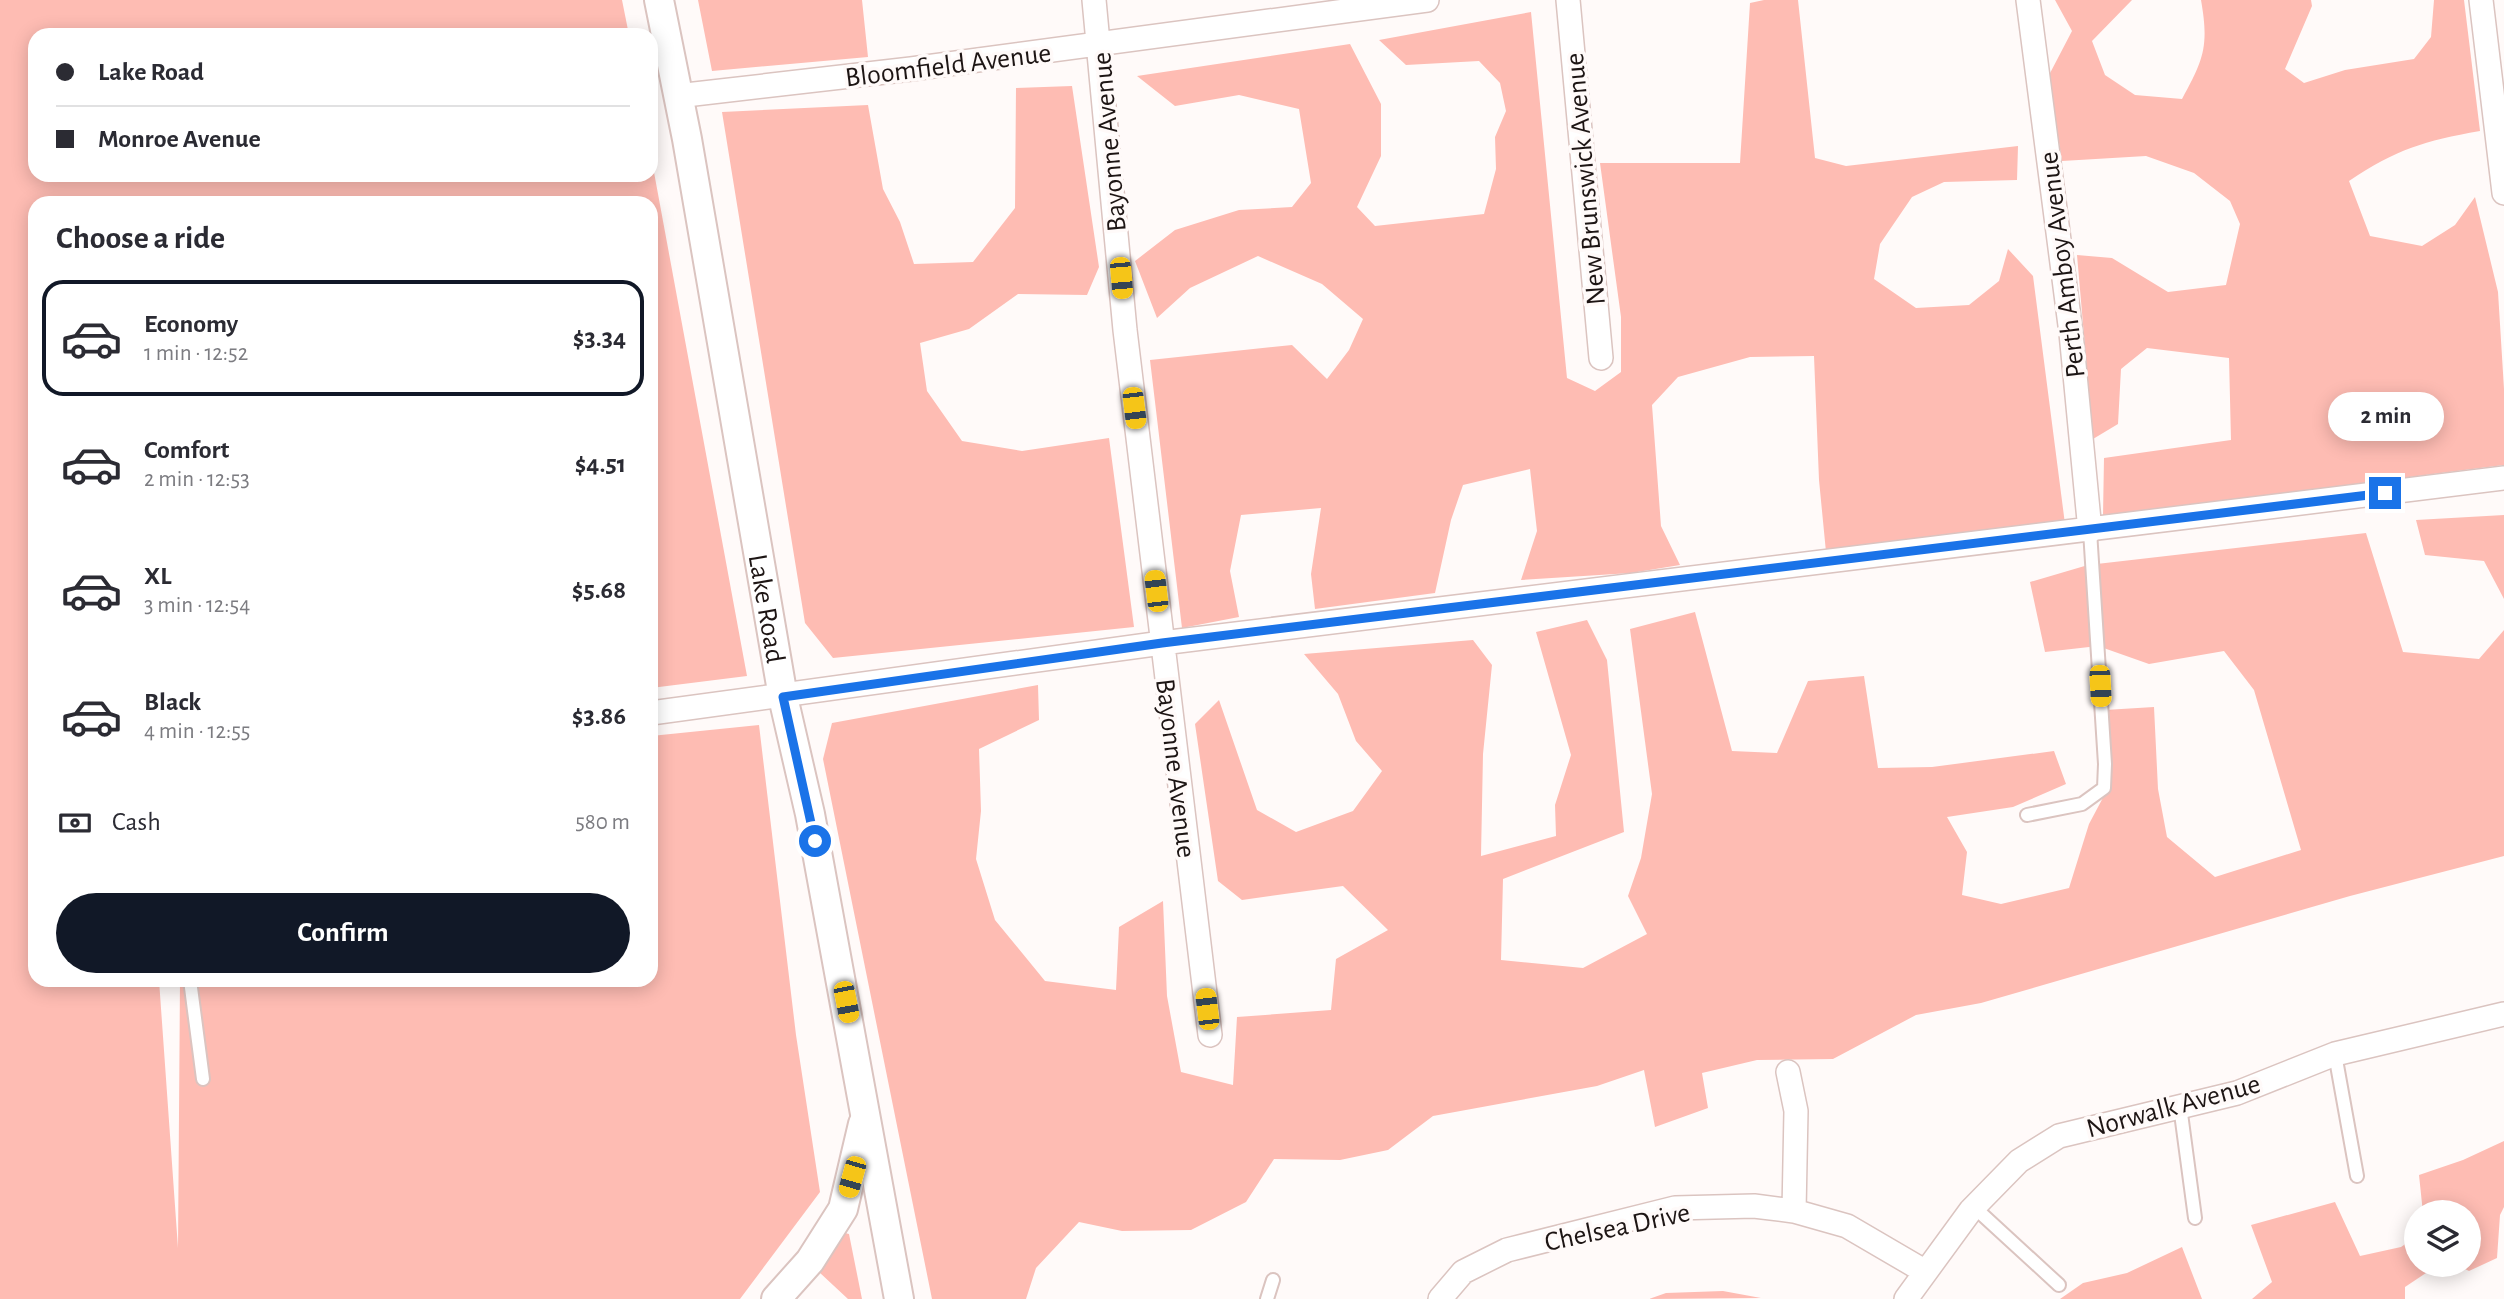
<!DOCTYPE html>
<meta charset="utf-8">
<style>
:root{--surface:#fff;--page:#f2f2f3;--text:#2b2b33;--muted:#7c7c81;--line:#e1e1e2;--accent:#111827}
body{margin:0;font-family:"Alegreya Sans",sans-serif;background:var(--page);color:var(--text);height:100vh;display:flex;flex-direction:column;font-size:26px;white-space:nowrap}
*{box-sizing:border-box;margin:0}
p{font-size:23px;color:var(--muted)}
.icon{flex:none;width:38px;height:38px;fill:none;stroke:currentColor;stroke-width:2;stroke-linecap:round;stroke-linejoin:round}
.map{position:relative;flex:1;overflow:hidden}
.details{position:absolute;left:28px;top:196px;width:630px;height:791px;display:flex;flex-direction:column;background:var(--surface);border-radius:21px;box-shadow:0 4px 18px #0003}
.details>*{flex:none}
.top-card{position:absolute;left:28px;top:28px;width:630px;height:154px;border-radius:21px;box-shadow:0 4px 18px #0003;display:grid;align-content:center;height:154px;padding:0 28px;background:var(--surface)}
.controls{position:absolute;left:2404px;top:1200px;display:grid;gap:14px}
.controls a{display:grid;place-items:center;width:77px;height:77px;border-radius:50%;background:var(--surface);box-shadow:0 4px 18px #0003;font-size:35px}
.end{position:absolute;width:32px;height:32px;margin:-16px;border:9px solid #1a73e8;background:#fff;box-shadow:0 0 0 4px #fff}
.from{border-radius:50%}
.bubble{position:absolute;height:49px;border-radius:24px;background:var(--surface);box-shadow:0 4px 18px #0003;font-size:23px;font-weight:600;line-height:49px;text-align:center}
.car{position:absolute;width:21px;height:42px;margin:-21px -10px;border-radius:9px;box-shadow:0 0 5px 2px #0007;background:linear-gradient(#f5c518 24%,#345 0 40%,#f5c518 0 76%,#345 0 86%,#f5c518 0)}
.top-card b{display:flex;align-items:center;gap:24px;height:66px;font-size:26px}
.top-card b+b{border-top:2px solid var(--line)}
.top-card i{width:18px;height:18px;background:var(--text)}
ul{padding:0;list-style:none}
li{display:flex;align-items:center;gap:21px;height:116px;margin:0 14px 10px;padding:0 14px;border:4px solid transparent;border-radius:21px}
li div{flex:1}
li b{display:block;font-size:26px}
li em{font-style:normal;font-weight:600}
li.active{border-color:var(--accent)}
li>.icon{width:63px;height:63px;stroke-width:1.5}
h2{padding:0 28px;font-size:32px;line-height:84px}
.pay{display:flex;align-items:center;gap:18px;height:77px;padding:0 28px;font-size:26px}
.pay p{margin-inline-start:auto}
.button{display:flex;gap:14px;margin-top:auto;padding:14px 28px}
.button a{flex:1;height:80px;border-radius:42px;background:var(--accent);color:#fff;font-size:28px;font-weight:600;line-height:80px;text-align:center}
.map>svg:first-child{display:block}
.green{fill:#febcb3}
.lines{fill:none;stroke-linecap:round;stroke-linejoin:round}
.service-casing{stroke:#dbc4c0;stroke-width:16}
.minor-casing{stroke:#dbc4c0;stroke-width:26}
.tertiary-casing{stroke:#dbc4c0;stroke-width:32}
.service{stroke:#fff;stroke-width:12}
.minor{stroke:#fff;stroke-width:23}
.tertiary{stroke:#fff;stroke-width:28}
.route{stroke:#1a73e8;stroke-width:9}
.labels{text-anchor:middle;stroke-width:7;stroke-linejoin:round;paint-order:stroke}
.street-label{font-size:28px;fill:#1d1514;stroke:#fffaf9}
</style>
<div class="map">
<svg width="2504" height="1299" viewBox="0 0 2504 1299">
<rect width="100%" height="100%" fill="#fffaf9"/>
<path class="green" d="M0,0H622L629,35H35V175H651V156L747,676L651,688V203H35V980H159L178,1248L180,980H651V736L759,725L796,1035L820,1192L740,1299H0Z
M698,0H862L868,57L712,71Z
M1764,0H1798L1815,158L1846,166L2018,146L2017,180L1944,182L1912,197L1880,244L1874,279L1916,308L1969,305L1999,281L2008,249L2033,276L2065,524L1826,552L1819,480L1814,356L1750,357L1678,377L1652,405L1661,526L1680,565L1631,573L1521,580L1537,531L1530,469L1463,485L1451,520L1435,593L1315,609L1311,574L1321,508L1241,515L1230,571L1239,617L1182,628L1150,360L1292,345L1327,379L1349,350L1363,319L1322,284L1258,256L1190,288L1157,318L1135,261L1175,230L1239,210L1292,207L1311,183L1299,109L1239,95L1175,106L1137,76L1350,44L1381,104V156L1357,207L1375,226L1484,214L1496,169L1495,137L1506,111L1500,83L1479,61L1406,65L1379,40L1531,12L1567,378L1595,391L1621,372V317L1600,163H1740L1750,3Z
M2055,0H2132L2092,41L2105,75L2135,95L2182,99C2204,59 2209,46 2201,0H2311L2312,6L2285,69L2304,83L2345,70L2414,59L2431,37L2434,0H2464L2480,131C2424,141 2397,149 2349,181L2370,236L2422,246L2455,225L2475,197L2498,292L2504,389V465L2103,516L2104,458L2231,440L2229,358L2147,348L2121,369L2118,424L2093,439L2077,255L2112,258L2168,292L2226,285L2240,224L2230,201L2194,173L2146,156L2062,161L2048,77L2072,31Z
M1072,86L1099,267L1087,295L1018,294L969,329L920,343L927,391L962,441L1022,451L1109,438L1134,627L833,658L805,623L722,112L868,105L883,189L900,222L914,264L973,262L1015,208L1016,88Z
M2504,515V599L2484,561L2425,555L2416,520Z
M2366,533L2403,652L2479,659L2504,630V856L2350,896L1981,1003L1916,1015L1833,1059L1757,1060L1702,1073L1708,1108L1655,1127L1644,1070L1597,1086L1433,1116L1388,1150L1340,1160L1274,1159L1246,1202L1191,1230L1122,1231L1079,1222L1036,1268L1026,1299H932L823,759L832,723L1038,685L1039,720L979,749L981,811L976,859L995,920L1045,981L1116,990L1119,927L1163,901L1167,996L1181,1072L1233,1085L1237,1017L1331,1010L1336,959L1388,930L1343,886L1242,900L1218,881L1195,724L1219,700L1257,810L1296,832L1353,811L1382,771L1356,741L1338,694L1304,654L1473,640L1492,665L1483,754L1481,856L1556,836L1555,805L1571,755L1536,632L1587,620L1607,660L1624,832L1503,879L1501,960L1583,968L1647,934L1628,896L1641,858L1652,794L1630,629L1695,612L1732,751L1777,753L1808,681L1864,676L1878,768L1932,767L2054,751L2066,784L2013,807L1947,817L1967,852L1962,895L2001,904L2069,888L2089,824L2106,792L2105,710L2154,707L2158,789L2167,837L2215,877L2301,850L2254,690L2224,651L2149,664L2098,646L2045,652L2030,582L2088,565Z
M2504,1141V1207L2500,1215L2497,1258L2469,1271L2457,1265H2469V1213H2423L2419,1175L2463,1160Z
M2335,1202L2360,1256L2401,1247L2417,1236V1265H2438L2405,1287V1299H2252L2272,1282L2251,1225Z
M845,1233L849,1234L862,1299H848L819,1272Z
M2182,1247L2202,1299H2060L2083,1283L2127,1273Z
M1723,1291L1761,1298L1649,1299L1666,1293Z"/>
<g class="lines">
<g class="service-casing">
<path id="service" d="M2027,815L2082,804L2104,788L2105,764L2090,531
M190,980L203,1079
M2335,1054L2357,1176
M2180,1106L2195,1218
M1974,1207L2059,1285
M1267,1299L1273,1280"/>
</g>
<g class="minor-casing">
<path id="minor" d="M1094,0L1125,330L1210,1035
M1568,0L1601,358
M2028,0L2071,333L2090,531
M2481,0L2504,193
M677,96L911,69L1427,0
M651,713L1162,643L2504,478
M1788,1072L1796,1111L1794,1211
M1440,1299L1463,1272L1507,1250L1675,1208L1754,1206L1794,1211L1847,1226L1924,1271
M1906,1299L1971,1210L2019,1161L2059,1136L2237,1093L2335,1054L2504,1014"/>
</g>
<g class="tertiary-casing">
<g id="tertiary">
<path id="s1" d="M659,0L687,139L783,697L810,814L899,1299"/>
<path d="M776,1299L810,1261L843,1209L863,1124"/>
</g>
</g>
<use href="#service" class="service"/>
<use href="#minor" class="minor"/>
<use href="#tertiary" class="tertiary"/>
</g>
<g class="lines">
<path class="route" d="M815,841L783,697L1162,643L2385,493"/>
</g>
<g class="labels">
<g class="street-label">
<text transform="translate(948 64) rotate(-7)" y="10">Bloomfield Avenue</text>
<text transform="translate(1108 142) rotate(-95)" y="10">Bayonne Avenue</text>
<text transform="translate(1584 179) rotate(-95)" y="10">New Brunswick Avenue</text>
<text transform="translate(2061 265) rotate(-97)" y="10">Perth Amboy Avenue</text>
<text dy="10" stroke="none"><textPath href="#s1" startOffset="618">Lake Road</textPath></text>
<text transform="translate(1177 768) rotate(83)" y="10">Bayonne Avenue</text>
<text transform="translate(2173 1105) rotate(-15)" y="10">Norwalk Avenue</text>
<text transform="translate(1617 1226) rotate(-12)" y="10">Chelsea Drive</text>
</g>
</g>
</svg>
<div class="controls">
<a><svg class="icon" aria-label="layers" viewBox="0 0 24 24"><path d="M12 4l9 5-9 5-9-5zM3 14l9 5 9-5"/></svg></a>
</div>
<i class="end from" style="left:815px;top:841px"></i>
<i class="end" style="left:2385px;top:493px"></i>
<div class="bubble" style="left:2328px;top:392px;width:116px">2 min</div>
<i class="car" style="left:1121px;top:278px;rotate:175deg"></i>
<i class="car" style="left:1134px;top:408px;rotate:173deg"></i>
<i class="car" style="left:1156px;top:591px;rotate:353deg"></i>
<i class="car" style="left:2100px;top:686px;rotate:177deg"></i>
<i class="car" style="left:846px;top:1002px;rotate:169deg"></i>
<i class="car" style="left:1207px;top:1009px;rotate:353deg"></i>
<i class="car" style="left:852px;top:1177px;rotate:196deg"></i>
<div class="top-card">
<b><i class="from"></i>Lake Road</b>
<b><i></i>Monroe Avenue</b>
</div>
<section class="details">
<h2>Choose a ride</h2>
<ul>
<li class="active"><svg class="icon" aria-label="car" viewBox="0 0 24 24"><path d="M5 17H2v-5l4-1 3-4h7l3 4 3 1v5h-3M9 17h6M6 11h13"/><circle cx="7" cy="17" r="2"/><circle cx="17" cy="17" r="2"/></svg><div><b>Economy</b><p>1 min · 12:52</p></div><em>$3.34</em></li>
<li><svg class="icon" aria-label="car" viewBox="0 0 24 24"><path d="M5 17H2v-5l4-1 3-4h7l3 4 3 1v5h-3M9 17h6M6 11h13"/><circle cx="7" cy="17" r="2"/><circle cx="17" cy="17" r="2"/></svg><div><b>Comfort</b><p>2 min · 12:53</p></div><em>$4.51</em></li>
<li><svg class="icon" aria-label="car" viewBox="0 0 24 24"><path d="M5 17H2v-5l4-1 3-4h7l3 4 3 1v5h-3M9 17h6M6 11h13"/><circle cx="7" cy="17" r="2"/><circle cx="17" cy="17" r="2"/></svg><div><b>XL</b><p>3 min · 12:54</p></div><em>$5.68</em></li>
<li><svg class="icon" aria-label="car" viewBox="0 0 24 24"><path d="M5 17H2v-5l4-1 3-4h7l3 4 3 1v5h-3M9 17h6M6 11h13"/><circle cx="7" cy="17" r="2"/><circle cx="17" cy="17" r="2"/></svg><div><b>Black</b><p>4 min · 12:55</p></div><em>$3.86</em></li>
</ul>
<div class="pay"><svg class="icon" aria-label="cash" viewBox="0 0 24 24"><path d="M3 7h18v10H3z"/><circle cx="12" cy="12" r="2"/></svg>Cash<p>580 m</p></div>
<div class="button"><a>Confirm</a></div>
</section>
</div>
